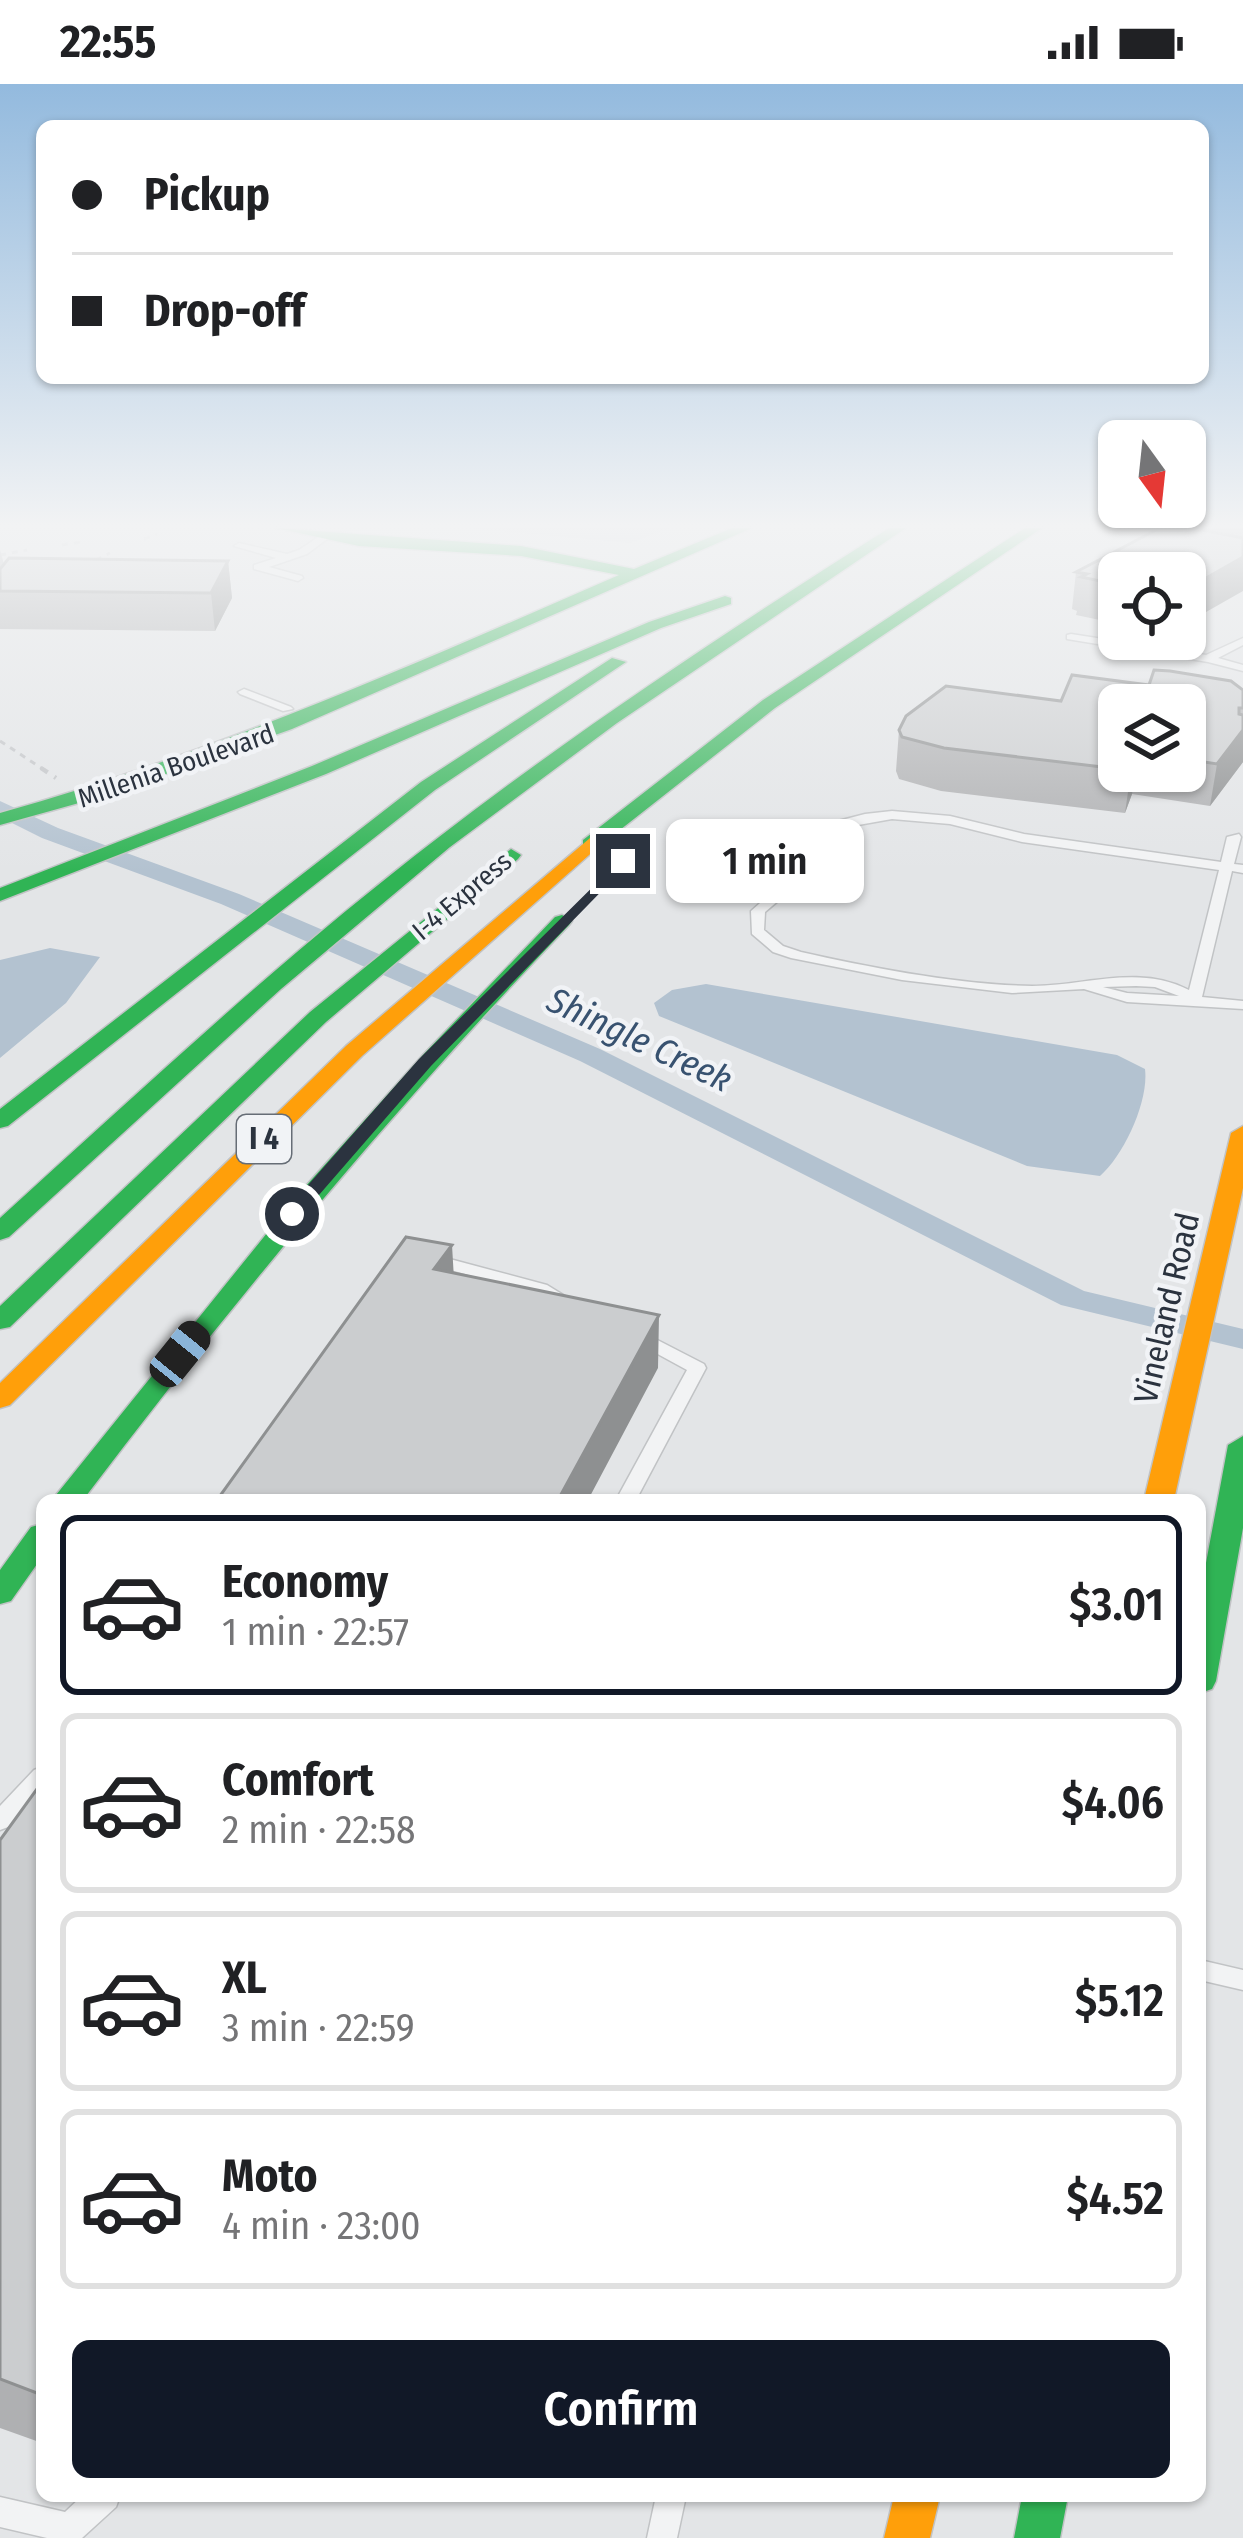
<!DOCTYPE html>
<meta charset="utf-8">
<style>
:root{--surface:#fff;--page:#f2f2f2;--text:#202124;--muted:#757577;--line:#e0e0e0;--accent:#111827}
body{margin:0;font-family:"Fira Sans Condensed",sans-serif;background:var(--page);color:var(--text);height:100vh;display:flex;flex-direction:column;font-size:45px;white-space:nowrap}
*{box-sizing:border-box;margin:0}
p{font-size:39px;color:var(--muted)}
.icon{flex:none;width:66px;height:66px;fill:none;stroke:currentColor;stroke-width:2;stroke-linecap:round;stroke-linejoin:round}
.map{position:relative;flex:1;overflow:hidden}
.side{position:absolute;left:36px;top:1410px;width:1170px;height:1008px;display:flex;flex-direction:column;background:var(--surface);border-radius:18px;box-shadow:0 3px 9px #0004}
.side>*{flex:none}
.guide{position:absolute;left:36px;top:36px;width:1173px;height:264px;border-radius:18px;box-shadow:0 3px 9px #0004;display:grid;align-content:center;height:264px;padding:0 36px;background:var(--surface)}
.needle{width:78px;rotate:165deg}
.buttons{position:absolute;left:1098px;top:336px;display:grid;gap:24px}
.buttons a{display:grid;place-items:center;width:108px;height:108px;border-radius:18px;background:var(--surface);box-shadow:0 3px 9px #0004;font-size:60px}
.end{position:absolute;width:54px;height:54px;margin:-27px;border:15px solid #2b333f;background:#fff;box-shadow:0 0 0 6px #fff}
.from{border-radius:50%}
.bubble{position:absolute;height:84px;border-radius:18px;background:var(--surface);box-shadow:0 3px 9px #0004;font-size:39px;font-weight:600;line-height:84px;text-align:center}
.car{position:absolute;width:36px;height:72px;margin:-36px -18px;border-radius:15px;box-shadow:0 0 9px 3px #0007;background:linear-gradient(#222 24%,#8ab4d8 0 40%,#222 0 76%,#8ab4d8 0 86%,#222 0)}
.guide b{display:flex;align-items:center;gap:42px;height:114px;font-size:45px}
.guide b+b{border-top:3px solid var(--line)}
.guide i{width:30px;height:30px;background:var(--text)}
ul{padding:21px 0 0;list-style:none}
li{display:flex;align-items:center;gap:36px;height:180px;margin:0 24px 18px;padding:0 12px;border:6px solid var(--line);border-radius:18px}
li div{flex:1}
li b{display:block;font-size:45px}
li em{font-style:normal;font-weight:600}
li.current{border-color:var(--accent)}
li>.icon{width:108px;height:108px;stroke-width:1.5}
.button{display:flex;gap:24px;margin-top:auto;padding:24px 36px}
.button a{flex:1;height:138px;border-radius:18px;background:var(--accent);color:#fff;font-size:48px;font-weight:600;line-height:138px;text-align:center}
.status{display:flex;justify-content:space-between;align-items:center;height:84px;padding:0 60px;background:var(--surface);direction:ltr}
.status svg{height:33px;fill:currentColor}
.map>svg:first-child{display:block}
.built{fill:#d2d5da}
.water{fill:#b3c2d0}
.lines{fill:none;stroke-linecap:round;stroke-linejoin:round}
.canal{fill:#b3c2d0;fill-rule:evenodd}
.lane-casing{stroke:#c1c3c5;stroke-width:3}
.fast-casing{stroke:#c1c3c5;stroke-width:3}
.slow-casing{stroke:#c1c3c5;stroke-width:3}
.path-far1{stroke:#c1c3c6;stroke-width:3;stroke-dasharray:6 6;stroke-linecap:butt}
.path{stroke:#c1c3c6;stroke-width:4.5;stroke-dasharray:8 8;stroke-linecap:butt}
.lane{fill:#f2f3f4;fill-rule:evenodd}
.fast{fill:#30b455;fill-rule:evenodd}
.slow{fill:#ff9f0a;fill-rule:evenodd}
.wall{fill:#afb0b2;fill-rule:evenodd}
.shaded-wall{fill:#8e9091}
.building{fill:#cbcdcf;stroke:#8e9091;stroke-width:3}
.route{fill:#2b333f}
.labels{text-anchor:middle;stroke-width:9;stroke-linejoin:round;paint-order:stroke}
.far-street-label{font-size:27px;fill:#2b333f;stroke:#f1f3f6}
.shield{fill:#f1f3f6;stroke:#666d76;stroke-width:3}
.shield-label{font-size:30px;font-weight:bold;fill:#2b333f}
.street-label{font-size:33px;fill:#2b333f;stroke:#f1f3f6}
.water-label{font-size:36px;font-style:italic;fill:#385270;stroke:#f1f3f6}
</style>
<div class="status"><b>22:55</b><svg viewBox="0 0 49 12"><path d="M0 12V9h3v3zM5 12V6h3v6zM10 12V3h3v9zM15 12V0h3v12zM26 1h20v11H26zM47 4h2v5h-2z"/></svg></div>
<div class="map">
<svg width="1243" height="2454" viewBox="0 0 1243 2454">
<rect width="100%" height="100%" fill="#e3e5e7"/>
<path class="built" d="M466,444H670L630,459Z"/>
<path class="water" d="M50,864L100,873L66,919L0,974V876Z
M706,900L1117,971L1145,985C1149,1017 1124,1071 1100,1092L1027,1082L659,932L654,919L672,906Z"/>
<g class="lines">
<path class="canal" d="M0,717L58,744L239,810L600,965L1084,1207L1243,1245V1265L1061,1221L580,977L221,820L42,754L0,733Z"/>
<g class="lane-casing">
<path id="lane" d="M323,450L327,451V455L307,470L269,483L302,492L303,494L298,497L254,485V481L276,474L234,462L239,459L287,470L299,466Z
M1071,550L1206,571L1243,554V561L1218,574L1243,581V587L1208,578L1067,555V551Z
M244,605L291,623L293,625L283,627L240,610L238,608Z
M892,727L950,732L1024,750L1221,778L1227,753L1239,750L1241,753L1234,780L1243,781V789L1232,787L1202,913L1243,917V925L1127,918L1084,905L1012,909L902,896L791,874L773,868L752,850L751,827L795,788L820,749L838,737L865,730ZM892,735L950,740L1022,758L1219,786L1189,906C1139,880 1085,902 1032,902C960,901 872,884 801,868L783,862L764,846L765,828L805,794L830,755L847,743ZM1136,902L1155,903L1179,912L1127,909L1103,903Z
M431,1170L547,1201L573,1217L570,1221H558L535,1209L425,1179L422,1175Z
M638,1246L704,1280L706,1284L636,1416H616L687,1286L632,1256L629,1252L632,1248Z
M42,1683V1707L8,1743L0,1746V1722L34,1686Z
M1200,1876L1243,1886V1906L1200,1896Z
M82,2412H120L116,2423L82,2454H47L0,2443V2413L65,2428Z
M656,2412H686L677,2454H647Z"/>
</g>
<g class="fast-casing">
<path id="fast" d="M276,444L521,462L634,485L732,444H752L292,645L104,712L0,741V729C215,669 415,580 619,491L521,472L359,462Z
M889,444H906L617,639L450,763L281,905L9,1153L0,1156V1134C143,1004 285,871 439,753C583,642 735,542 889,444Z
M1025,444H1042L775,624L597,764H583V756L763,616Z
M725,512L731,514V520L661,544L326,690L0,817V804L312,682L649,538Z
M612,574L626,578L435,706L8,1042L0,1044V1025L421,698Z
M511,765L521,771L518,775L326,938L10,1243L0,1245V1222L310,928Z
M562,831L572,837L569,841C395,1023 235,1215 83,1416H52L296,1113L423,971L555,833Z
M1243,1352V1444L1216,1597L1212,1605L1200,1609V1511L1228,1361Z
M42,1440V1473L11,1517L0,1520V1486L31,1443Z
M1022,2412H1068L1060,2454H1014Z"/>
</g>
<g class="slow-casing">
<path id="slow" d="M590,754L600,760L597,764L362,972L10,1321L0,1324V1299L346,962Z
M1243,1042V1104L1174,1416H1144L1231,1049Z
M894,2412H940L930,2454H884Z"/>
</g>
<path class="path-far1" d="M144,455L157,450
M62,461L81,458
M0,471L27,466
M96,476L110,469
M0,657L46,687"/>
<path class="path" d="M41,684L56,694"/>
<use href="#lane" class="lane"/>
<use href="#fast" class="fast"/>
<use href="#slow" class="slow"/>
</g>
<path class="wall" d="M1137,444H1243V507L1185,489H1119V540L1076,531L1077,527L1072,525L1076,488L1154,447Z
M0,466L4,480L228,477L232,514L215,547L0,545Z
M1149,601L1243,606V678L1210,722L1132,710L1125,729L941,707L899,695L896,687L899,646ZM1119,621H1185V687H1119Z
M42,1698V2359L0,2344V1756Z"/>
<path class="shaded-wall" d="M1243,473V507L1185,540V506Z
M228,477L232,514L215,547L211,509Z
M1243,646V678L1210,722L1217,680Z
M1131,687H1136L1132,710L1125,729Z
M452,1161L455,1212L434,1185Z
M659,1231L658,1284L588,1416H558Z"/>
<path class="building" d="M1160,444H1191L1243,454V473L1185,506V489H1119V501L1081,493L1087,490L1076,488Z
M9,474L228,477L211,509L0,507V485Z
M1154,586L1170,587L1231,597L1243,606V624H1239V630L1243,631V646L1217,680L1185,675V621H1119V685L944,664L902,653L899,646L906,632L946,602L1061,617L1072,591L1149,601Z
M406,1153L452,1161L434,1185L659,1231L558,1416H217Z
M42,1698V2311L0,2295V1756Z"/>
<linearGradient id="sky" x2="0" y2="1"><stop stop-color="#93bade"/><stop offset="0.56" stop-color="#f2f3f4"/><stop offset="1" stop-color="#f2f3f4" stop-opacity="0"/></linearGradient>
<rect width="1243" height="788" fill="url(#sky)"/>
<path class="route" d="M623,773L628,780L431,982L299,1134H286V1126L419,975Z"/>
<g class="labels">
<g class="far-street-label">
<text transform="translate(176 682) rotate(-19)" y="9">Millenia Boulevard</text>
<text transform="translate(462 812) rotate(-40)" y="9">I-4 Express</text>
</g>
<rect class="shield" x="237" y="1031" width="54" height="48" rx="9"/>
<g class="shield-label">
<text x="264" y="1065">I 4</text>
</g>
<g class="street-label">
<text transform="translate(1166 1224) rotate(-77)" y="12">Vineland Road</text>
</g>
<g class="water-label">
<text transform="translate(640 955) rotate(25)" y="13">Shingle Creek</text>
</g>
</g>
</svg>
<div class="buttons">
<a><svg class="needle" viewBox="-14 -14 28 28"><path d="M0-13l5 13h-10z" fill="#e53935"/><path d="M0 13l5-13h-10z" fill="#757577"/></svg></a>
<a><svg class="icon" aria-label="locate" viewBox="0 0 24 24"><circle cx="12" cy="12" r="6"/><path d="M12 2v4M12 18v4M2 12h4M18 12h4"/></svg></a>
<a><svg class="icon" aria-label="layers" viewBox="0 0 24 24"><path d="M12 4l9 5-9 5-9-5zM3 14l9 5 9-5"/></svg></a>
</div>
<i class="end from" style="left:292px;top:1130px"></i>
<i class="end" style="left:623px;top:777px"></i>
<div class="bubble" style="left:666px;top:735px;width:198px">1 min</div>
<i class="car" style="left:180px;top:1270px;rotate:39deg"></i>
<div class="guide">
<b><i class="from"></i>Pickup</b>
<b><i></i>Drop-off</b>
</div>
<section class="side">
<ul>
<li class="current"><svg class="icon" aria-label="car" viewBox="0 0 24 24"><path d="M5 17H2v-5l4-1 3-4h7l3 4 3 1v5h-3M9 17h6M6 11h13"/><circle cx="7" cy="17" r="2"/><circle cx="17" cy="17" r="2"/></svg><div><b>Economy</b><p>1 min · 22:57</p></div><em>$3.01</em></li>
<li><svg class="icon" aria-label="car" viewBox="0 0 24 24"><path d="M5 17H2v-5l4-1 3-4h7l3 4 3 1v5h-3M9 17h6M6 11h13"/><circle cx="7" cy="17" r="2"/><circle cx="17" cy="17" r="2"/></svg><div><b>Comfort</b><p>2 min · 22:58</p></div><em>$4.06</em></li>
<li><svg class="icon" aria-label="car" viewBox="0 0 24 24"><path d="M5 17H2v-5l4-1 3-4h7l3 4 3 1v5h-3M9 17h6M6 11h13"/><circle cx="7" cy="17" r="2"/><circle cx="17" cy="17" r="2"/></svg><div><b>XL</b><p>3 min · 22:59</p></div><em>$5.12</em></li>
<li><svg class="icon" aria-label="car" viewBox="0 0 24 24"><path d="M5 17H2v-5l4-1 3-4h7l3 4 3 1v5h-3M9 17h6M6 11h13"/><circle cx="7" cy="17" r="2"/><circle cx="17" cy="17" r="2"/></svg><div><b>Moto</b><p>4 min · 23:00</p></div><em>$4.52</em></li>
</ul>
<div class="button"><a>Confirm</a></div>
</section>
</div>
